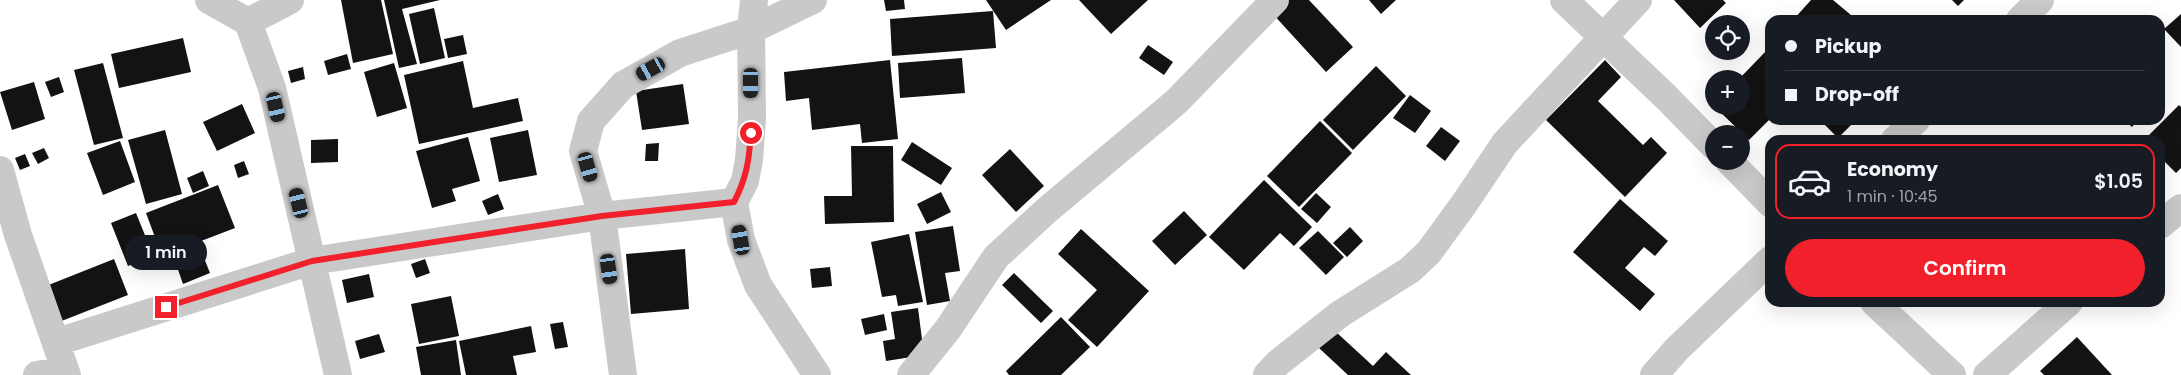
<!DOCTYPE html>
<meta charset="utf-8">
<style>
:root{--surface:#171b24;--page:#20242c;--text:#f1f3f6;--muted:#9ea1a6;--line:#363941;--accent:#f1202a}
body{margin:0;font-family:Poppins,sans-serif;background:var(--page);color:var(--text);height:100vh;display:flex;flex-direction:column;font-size:19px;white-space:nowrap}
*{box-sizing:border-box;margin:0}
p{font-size:16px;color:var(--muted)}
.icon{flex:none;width:28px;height:28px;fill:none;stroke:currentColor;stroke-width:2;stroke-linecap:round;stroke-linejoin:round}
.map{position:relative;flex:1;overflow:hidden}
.sheet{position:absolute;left:1765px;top:135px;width:400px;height:172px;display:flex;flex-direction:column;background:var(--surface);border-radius:15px;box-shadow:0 5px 20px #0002}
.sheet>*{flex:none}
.hud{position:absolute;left:1765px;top:15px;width:400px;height:110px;border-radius:15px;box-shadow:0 5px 20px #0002;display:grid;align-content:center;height:110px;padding:0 20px;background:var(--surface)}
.buttons{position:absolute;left:1705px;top:15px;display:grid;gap:10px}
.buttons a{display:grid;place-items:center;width:45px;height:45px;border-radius:50%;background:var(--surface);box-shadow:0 5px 20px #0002;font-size:25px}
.end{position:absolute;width:22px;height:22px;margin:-11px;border:6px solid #f1202a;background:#fff;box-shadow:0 0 0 2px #fff}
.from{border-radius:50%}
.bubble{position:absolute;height:35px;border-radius:18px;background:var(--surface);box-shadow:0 5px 20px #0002;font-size:16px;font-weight:600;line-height:35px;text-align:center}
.car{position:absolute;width:15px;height:30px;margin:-15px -8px;border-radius:6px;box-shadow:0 0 4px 1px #0007;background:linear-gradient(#222 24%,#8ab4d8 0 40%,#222 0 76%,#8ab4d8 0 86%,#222 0)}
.hud b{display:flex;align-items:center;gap:18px;height:48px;font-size:19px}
.hud b+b{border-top:1px solid var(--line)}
.hud i{width:12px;height:12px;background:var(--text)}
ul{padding:9px 0 0;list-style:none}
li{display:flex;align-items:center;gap:15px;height:75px;margin:0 10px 8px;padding:0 10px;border:2px solid var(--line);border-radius:15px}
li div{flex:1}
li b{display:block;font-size:19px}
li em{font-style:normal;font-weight:600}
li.active{border-color:var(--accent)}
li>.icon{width:45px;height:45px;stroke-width:1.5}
.primary-button{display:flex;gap:10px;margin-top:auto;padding:10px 20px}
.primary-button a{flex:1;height:58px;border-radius:30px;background:var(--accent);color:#fff;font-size:20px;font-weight:600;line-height:58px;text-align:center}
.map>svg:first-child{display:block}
.building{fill:#131313}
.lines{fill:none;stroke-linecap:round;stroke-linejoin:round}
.minor{stroke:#c9c9c9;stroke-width:28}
.route{stroke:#f1202a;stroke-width:6}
</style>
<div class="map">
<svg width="2181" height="375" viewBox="0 0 2181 375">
<rect width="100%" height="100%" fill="#fff"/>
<path class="building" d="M341,0H381L393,54L353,63Z
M384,0H440L402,9L417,64L399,68Z
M884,0H904L905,9L886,11Z
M986,0H1051L1006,30Z
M1079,0H1148L1111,34Z
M1284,0H1309L1353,47L1326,72L1271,12Z
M1369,0H1396L1381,14Z
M1674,0H1723L1726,3L1700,28Z
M1811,0H1833L1857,20H1793Z
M1952,0H1964L1958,6Z
M434,8L445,58L420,64L409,14Z
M993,11L996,48L892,56L890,19Z
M2181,14V47L2164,29Z
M463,35L467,54L448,58L444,39Z
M183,38L191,72L119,88L111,54Z
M1148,45L1173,62L1164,75L1139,58Z
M1766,51L1770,55V119L1749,140L1714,106H1741V79H1739Z
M347,54L351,69L328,75L324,61Z
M962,58L965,93L900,98L898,63Z
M890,60L898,139L862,143L860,124L812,130L809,98L786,101L784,72Z
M1605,60L1621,77L1598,101L1643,145L1651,137L1667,153L1625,197L1546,120Z
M463,61L473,108L518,98L523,121L419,144L404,75Z
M103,63L123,138L94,145L74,70Z
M394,63L407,108L377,117L364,72Z
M1376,66L1406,96L1353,150L1323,120Z
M303,67L305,79L291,83L288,71Z
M59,77L64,92L51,97L45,82Z
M34,82L45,119L12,130L0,92Z
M683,84L689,124L642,130L636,91Z
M2160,85L2165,90L2160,95Z
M1410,95L1431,111L1415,133L1393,118Z
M242,104L255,133L217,151L203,122Z
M2179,105L2181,107V168L2176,173L2160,157V140H2144Z
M1827,120H1850L1853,123L1838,138L1824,124Z
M2124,120H2138L2132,127Z
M1320,121L1352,153L1299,207L1267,176Z
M1441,127L1460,141L1445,161L1426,146Z
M165,130L182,194L146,204L128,140Z
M528,130L537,175L499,182L490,138Z
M468,137L480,181L452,189L456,201L432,208L416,151Z
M338,139V162L311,163V140Z
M120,141L135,182L103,195L87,153Z
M912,142L952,168L941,185L901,160Z
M659,143L658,161H645L646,144Z
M851,146H893L894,222L825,224L824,196H852Z
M44,148L49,158L38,164L32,153Z
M1010,149L1044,186L1016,212L982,175Z
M25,154L30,166L20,170L15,158Z
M244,161L249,174L238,178L234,165Z
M203,171L209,186L193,193L187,178Z
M1264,180L1312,227L1294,246L1280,233L1244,270L1209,237Z
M218,185L235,228L162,256L146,213Z
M941,192L951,212L927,224L917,204Z
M1316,193L1331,207L1317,223L1301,209Z
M498,194L504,209L488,215L482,201Z
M1620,199L1668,241L1655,256L1644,247L1625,268L1655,294L1640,311L1573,252Z
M1184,211L1207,235L1175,265L1152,241Z
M136,213L153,255L128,266L111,223Z
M953,226L960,271L945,273L950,301L927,305L915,232Z
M1350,227L1363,241L1347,257L1333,243Z
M1081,229L1149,291L1097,347L1068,320L1097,290L1058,254Z
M1318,231L1344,257L1326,275L1299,248Z
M909,234L923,302L898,306L896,295L882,297L871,242Z
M685,249L689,309L631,314L626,254Z
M202,253L210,273L183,284L176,264Z
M114,259L128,295L59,322L46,286Z
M425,259L430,273L416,278L411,264Z
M830,267L832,286L812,288L810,269Z
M1014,273L1053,311L1041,323L1002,285Z
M369,274L374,297L347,303L342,280Z
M451,296L459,336L419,344L411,304Z
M918,308L924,355L886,361L883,341L895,339L891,312Z
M884,314L887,330L865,335L861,319Z
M1061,317L1090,347L1061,375H1009L1006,371Z
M563,322L568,347L555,349L550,324Z
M531,326L536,352L513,356L517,375H466L459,341Z
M1335,331L1373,366L1386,352L1411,375H1348L1319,348Z
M379,334L385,352L360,359L355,341Z
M2077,337L2112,375H2044L2040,371Z
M456,340L461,375H421L416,347Z"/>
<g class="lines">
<path class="minor" d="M209,0L248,22L272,88L338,375
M754,0L751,30L752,119L749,160L745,181L734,202L741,240L758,285L817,375
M1564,0L1666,97L1714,146
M2020,20L2040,0
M248,22L290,0
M1895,140L1916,120
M1729,161L1770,203
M0,170L18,235L67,375
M2160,225L2181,208
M1874,302L1952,375
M57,342L312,261L602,216L734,202
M37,375L64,370
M623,375L602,216L583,151L591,121L623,85L680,53L751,30L813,0
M911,375L948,329L996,257L1047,210L1176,102L1275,0
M1267,375L1278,363L1340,314L1410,270L1429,252L1464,204L1505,143L1638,0
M1654,375L1677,349L1770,260
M1987,375L2069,302"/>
</g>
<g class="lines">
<path class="route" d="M166,307L312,261L602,216L734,202C747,177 749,160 751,133"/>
</g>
</svg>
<div class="buttons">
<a><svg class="icon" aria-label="locate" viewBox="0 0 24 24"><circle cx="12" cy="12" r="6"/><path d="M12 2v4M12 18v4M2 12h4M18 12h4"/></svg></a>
<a>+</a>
<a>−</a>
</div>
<i class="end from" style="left:751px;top:133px"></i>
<i class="end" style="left:166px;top:307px"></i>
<div class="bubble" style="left:125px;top:235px;width:82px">1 min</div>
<i class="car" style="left:651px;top:69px;rotate:241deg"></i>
<i class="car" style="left:751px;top:83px;rotate:180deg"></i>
<i class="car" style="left:276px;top:107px;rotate:167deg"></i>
<i class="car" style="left:588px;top:167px;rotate:164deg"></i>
<i class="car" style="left:299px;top:203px;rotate:346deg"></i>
<i class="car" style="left:741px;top:240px;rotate:350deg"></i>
<i class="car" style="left:609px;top:269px;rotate:172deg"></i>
<div class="hud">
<b><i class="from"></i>Pickup</b>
<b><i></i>Drop-off</b>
</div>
<section class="sheet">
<ul>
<li class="active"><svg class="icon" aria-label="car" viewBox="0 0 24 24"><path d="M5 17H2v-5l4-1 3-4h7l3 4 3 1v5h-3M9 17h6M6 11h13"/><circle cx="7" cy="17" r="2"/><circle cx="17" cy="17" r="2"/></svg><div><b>Economy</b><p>1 min · 10:45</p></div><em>$1.05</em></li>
</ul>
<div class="primary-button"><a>Confirm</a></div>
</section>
</div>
